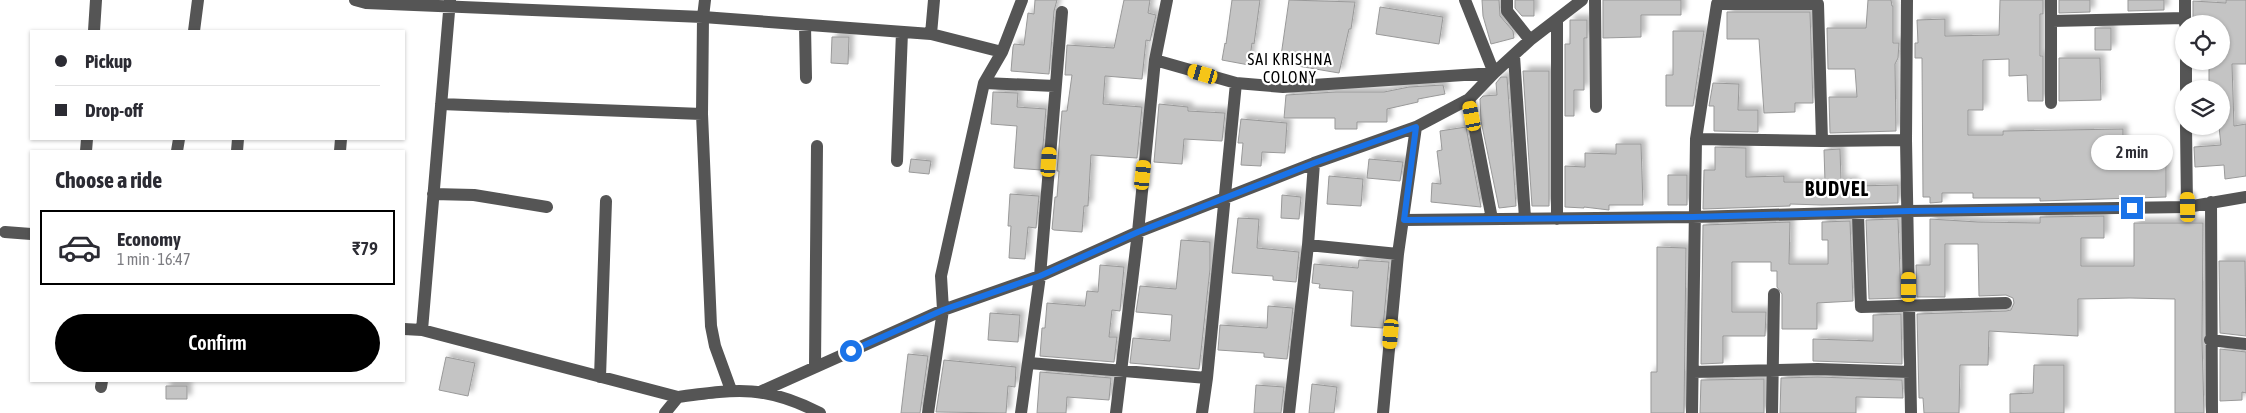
<!DOCTYPE html>
<meta charset="utf-8">
<style>
:root{--surface:#fff;--page:#f7f7f7;--text:#2b2b33;--muted:#7c7c81;--line:#e1e1e2;--accent:#000}
body{margin:0;font-family:"Asap Condensed",sans-serif;background:var(--page);color:var(--text);height:100vh;display:flex;flex-direction:column;font-size:19px;white-space:nowrap}
*{box-sizing:border-box;margin:0}
p{font-size:16px;color:var(--muted)}
.icon{flex:none;width:28px;height:28px;fill:none;stroke:currentColor;stroke-width:2;stroke-linecap:round;stroke-linejoin:round}
.map{position:relative;flex:1;overflow:hidden}
.side{position:absolute;left:30px;top:150px;width:375px;height:232px;display:flex;flex-direction:column;background:var(--surface);border-radius:0px;box-shadow:0 1px 4px #0004}
.side>*{flex:none}
.banner{position:absolute;left:30px;top:30px;width:375px;height:110px;border-radius:0px;box-shadow:0 1px 4px #0004;display:grid;align-content:center;height:110px;padding:0 25px;background:var(--surface)}
.tools{position:absolute;left:2175px;top:15px;display:grid;gap:10px}
.tools a{display:grid;place-items:center;width:55px;height:55px;border-radius:50%;background:var(--surface);box-shadow:0 1px 4px #0004;font-size:25px}
.end{position:absolute;width:22px;height:22px;margin:-11px;border:6px solid #1a73e8;background:#fff;box-shadow:0 0 0 2px #fff}
.from{border-radius:50%}
.bubble{position:absolute;height:35px;border-radius:18px;background:var(--surface);box-shadow:0 1px 4px #0004;font-size:16px;font-weight:600;line-height:35px;text-align:center}
.car{position:absolute;width:15px;height:30px;margin:-15px -8px;border-radius:6px;box-shadow:0 0 4px 1px #0007;background:linear-gradient(#f5c518 24%,#345 0 40%,#f5c518 0 76%,#345 0 86%,#f5c518 0)}
.banner b{display:flex;align-items:center;gap:18px;height:48px;font-size:19px}
.banner b+b{border-top:1px solid var(--line)}
.banner i{width:12px;height:12px;background:var(--text)}
ul{padding:0;list-style:none}
li{display:flex;align-items:center;gap:15px;height:75px;margin:0 10px 8px;padding:0 15px;border:2px solid transparent;border-radius:0px}
li div{flex:1}
li b{display:block;font-size:19px}
li em{font-style:normal;font-weight:600}
li.current{border-color:var(--accent)}
li>.icon{width:45px;height:45px;stroke-width:1.5}
h2{padding:0 25px;font-size:22px;line-height:60px}
.cta{display:flex;gap:10px;margin-top:auto;padding:10px 25px}
.cta a{flex:1;height:58px;border-radius:30px;background:var(--accent);color:#fff;font-size:20px;font-weight:600;line-height:58px;text-align:center}
.map>svg:first-child{display:block}
.building{fill:#c4c4c4;stroke:#999;filter:url(#shadow)}
.lines{fill:none;stroke-linecap:round;stroke-linejoin:round}
.minor{stroke:#555;stroke-width:12}
.route{stroke:#1a73e8;stroke-width:6}
.labels{text-anchor:middle;stroke-width:4.5;stroke-linejoin:round;paint-order:stroke}
.neighbourhood-label{font-size:16px;letter-spacing:1px;fill:#000;stroke:#fff}
.district-label{font-size:20px;font-weight:bold;letter-spacing:1px;fill:#000;stroke:#fff}
</style>
<div class="map">
<svg width="2246" height="413" viewBox="0 0 2246 413">
<defs>
<filter id="shadow"><feDropShadow dx="4.5" dy="-4.5" stdDeviation="2.5" flood-color="#0004"/></filter>
</defs>
<rect width="100%" height="100%" fill="#fff"/>
<path class="building" d="M1035,0H1057L1054,11L1049,74L1011,71L1013,47L1014,44L1024,45L1028,13L1034,14Z
M1124,0H1150L1148,13L1156,15L1150,41L1146,40L1142,79L1105,76L1103,104L1142,107L1137,158L1091,155L1088,206H1084L1082,232L1054,230L1052,229L1055,197H1057L1059,171H1057L1062,111H1067L1072,75H1065L1067,45L1114,48Z
M1232,0H1260L1254,44L1252,43L1249,65L1222,60L1225,43L1226,44Z
M1289,0L1355,2L1351,29H1349L1339,73L1280,63Z
M1482,0H1499L1500,16L1513,31L1514,38L1491,44L1483,16Z
M1515,0H1534V16H1522L1515,8Z
M1603,0H1681V15H1641V37L1603,38Z
M1868,0H1891L1892,6H1893V43H1899L1898,58L1895,64L1896,131L1830,133L1829,97H1857L1855,69H1828L1827,28H1866Z
M2000,0H2043V14H2040V56H2043V101H2028L2027,75L2009,76V59L1983,60V110H1968V135H2003V131L2123,129V165H2166V197L2040,201V198H1973V193H1942V202L1930,203V197H1923L1922,58H1915V43H1918L1917,20L1945,19V36L1999,35Z
M2059,0H2090V12L2059,13Z
M2128,0H2164V10L2128,11Z
M2226,0H2246V64H2232L2234,126L2246,124V176L2225,179L2224,165L2195,167L2194,147L2221,145L2219,127H2221V89H2209V61H2221V24H2193V1L2226,3Z
M1380,7L1443,17L1439,44L1376,34Z
M1727,12H1810L1813,103H1795V112L1764,113L1759,39H1727Z
M1570,20H1587V38H1584V90H1574V116H1565V44H1570Z
M2095,28H2111V50H2095Z
M1673,31H1704L1693,106H1666V75H1673Z
M832,37H849L848,64L831,63Z
M2059,58H2100L2101,100L2059,101Z
M1523,71H1549V206H1532Z
M1501,77H1507L1516,206L1499,208L1481,121L1480,99L1483,96L1497,95L1496,83Z
M1713,83L1739,84L1738,110H1758V132L1714,131V106H1709Z
M1443,85L1445,94L1418,99V102L1387,109V122H1357V129H1335V118H1284L1286,95L1336,92H1384L1409,87Z
M993,92L1018,93L1017,107L1046,109L1041,170L1014,168L1017,126L991,124Z
M1159,104L1188,107V111L1225,113L1222,141L1184,139L1182,164L1154,162Z
M1241,119L1287,123L1285,153L1262,152L1261,166L1241,165L1243,143H1238Z
M1466,127L1481,207L1431,202L1432,183L1441,184L1437,151L1442,150L1440,131Z
M1616,144H1641L1643,205H1609V210L1584,207V208L1565,207V166L1585,167V153L1616,154Z
M1715,147L1746,148V177L1784,176V182H1825L1824,150L1840,149L1841,181H1854V186L1898,185V203L1822,205L1790,204V206L1703,209L1704,170H1715Z
M911,159L931,161L929,174L909,172Z
M1369,159L1403,162L1400,181L1367,178Z
M1668,175H1687V205H1668Z
M1329,176L1363,179L1361,206L1327,204Z
M1010,194L1039,196L1036,228L1028,227L1025,259L1009,258L1011,226H1008Z
M1282,195L1301,197L1299,219L1281,218Z
M2104,216V238H2081V266H2134V223H2203L2202,340L2204,413H2175V299L2130,298L2078,299V336L1989,331L1988,365H1960L1959,413H1924L1923,398H1919L1917,314L2006,311L2011,310L2014,303L2013,298L2006,295L1979,296L1978,244H1945V297H1917L1916,265H1930V219L1978,222L2040,223V217Z
M1238,218L1259,219L1257,248L1299,252L1296,282L1273,280V276L1232,273Z
M1898,219L1901,298L1869,299L1866,220Z
M1850,221L1853,301L1817,303V329H1782V294L1777,287V271H1771V262H1732V312H1766L1765,336H1723V363L1701,364L1703,225L1790,222L1789,264H1828V240H1822V222Z
M1181,240L1210,242V269L1199,369L1130,363L1133,338L1170,341L1172,315L1136,312L1140,286L1176,289Z
M1657,247L1686,248L1684,413H1651V372H1657Z
M1359,260L1389,262L1383,328L1351,326L1353,291L1319,288L1320,284L1312,283L1314,264L1358,268Z
M2219,261H2245L2246,336L2220,333Z
M1100,265L1124,267L1120,311L1112,310L1109,337H1117L1114,362L1040,356L1042,328H1045L1047,303L1085,306L1087,291L1098,292Z
M1268,306L1293,308L1287,359L1264,357V353L1218,350L1220,325L1267,328Z
M990,313L1020,315L1018,342L988,340Z
M1901,314L1902,364L1813,361V339L1873,341V315Z
M2220,349L2246,352V393L2242,392V400L2220,401Z
M908,354L928,356L920,413H901Z
M446,357L475,363L468,396L439,390Z
M944,360L1016,367L1015,387L1008,386L1006,413L936,412Z
M2034,365H2064V413H2010V394L2033,393Z
M1040,372L1111,378L1109,400L1067,397L1066,413H1037Z
M1818,377L1902,380L1903,398L1856,397V413H1780L1781,378Z
M1764,379V413H1700L1701,380Z
M1312,384L1337,387L1334,413H1309Z
M1256,385L1284,387L1281,413H1254Z
M166,386H187V399H166Z"/>
<g class="lines">
<path class="minor" d="M355,0L366,3L703,17L702,114L711,326L715,346L731,390
M705,0L703,17L931,34L1002,52L1022,0
M1507,0V11L1530,40
M1595,0L1596,107
M1907,0L1906,140L1911,413
M1557,20V219
M2052,21L2185,18
M2185,24V0
M805,25L806,78
M94,31L96,0
M194,31L198,0
M931,34L934,0
M1002,52L984,83L1055,86
M1514,56L1525,218
M1155,60L1236,83L1283,87L1494,73L1465,0
M2186,61V89
M1469,99L1492,219
M2051,103V0
M441,104L702,114
M2186,126L2187,207
M1696,139L1822,141L1906,140
M86,151L87,139
M177,151L179,139
M237,151L238,139
M340,151L341,139
M897,161L902,32
M433,194L474,195L547,207
M2211,202L2212,413
M1858,214L1861,307L2006,303
M1404,220L1693,217L1909,211L2187,207L2246,197
M5,232L31,234
M1308,245L1398,254
M404,329L422,330L678,397
M422,330L450,0
M2210,340L2246,344
M1029,363L1207,378
M815,367L817,146
M1693,372L1818,369L1910,372
M600,377L606,201
M101,387L102,381
M762,391L943,310L1040,276L1138,232L1314,163L1416,127L1469,99L1494,73L1530,40L1582,0
M665,413L678,397C738,389 765,385 820,413
M928,413L943,310L941,276L984,83
M1021,413L1040,276L1062,12
M1116,413L1138,232L1155,60L1167,0
M1202,413L1207,378L1236,83
M1289,413L1308,245L1314,163
M1383,413L1398,254L1416,127
M1692,413L1696,139L1717,4H1818L1822,141
M1772,413L1774,294"/>
</g>
<g class="lines">
<path class="route" d="M851,351L943,310L1040,276L1138,232L1314,163L1416,127L1404,220L1693,217L1909,211L2132,208"/>
</g>
<g class="labels">
<g class="neighbourhood-label">
<text x="1290" y="65">SAI KRISHNA<tspan x="1290" dy="18">COLONY</tspan></text>
</g>
<g class="district-label">
<text x="1837" y="196">BUDVEL</text>
</g>
</g>
</svg>
<div class="tools">
<a><svg class="icon" aria-label="locate" viewBox="0 0 24 24"><circle cx="12" cy="12" r="6"/><path d="M12 2v4M12 18v4M2 12h4M18 12h4"/></svg></a>
<a><svg class="icon" aria-label="layers" viewBox="0 0 24 24"><path d="M12 4l9 5-9 5-9-5zM3 14l9 5 9-5"/></svg></a>
</div>
<i class="end from" style="left:851px;top:351px"></i>
<i class="end" style="left:2132px;top:208px"></i>
<div class="bubble" style="left:2091px;top:135px;width:82px">2 min</div>
<i class="car" style="left:1203px;top:74px;rotate:286deg"></i>
<i class="car" style="left:1472px;top:116px;rotate:349deg"></i>
<i class="car" style="left:1049px;top:162px;rotate:4deg"></i>
<i class="car" style="left:1143px;top:175px;rotate:6deg"></i>
<i class="car" style="left:2188px;top:207px;rotate:359deg"></i>
<i class="car" style="left:1909px;top:287px;rotate:0deg"></i>
<i class="car" style="left:1391px;top:334px;rotate:185deg"></i>
<div class="banner">
<b><i class="from"></i>Pickup</b>
<b><i></i>Drop-off</b>
</div>
<section class="side">
<h2>Choose a ride</h2>
<ul>
<li class="current"><svg class="icon" aria-label="car" viewBox="0 0 24 24"><path d="M5 17H2v-5l4-1 3-4h7l3 4 3 1v5h-3M9 17h6M6 11h13"/><circle cx="7" cy="17" r="2"/><circle cx="17" cy="17" r="2"/></svg><div><b>Economy</b><p>1 min · 16:47</p></div><em>₹79</em></li>
</ul>
<div class="cta"><a>Confirm</a></div>
</section>
</div>
